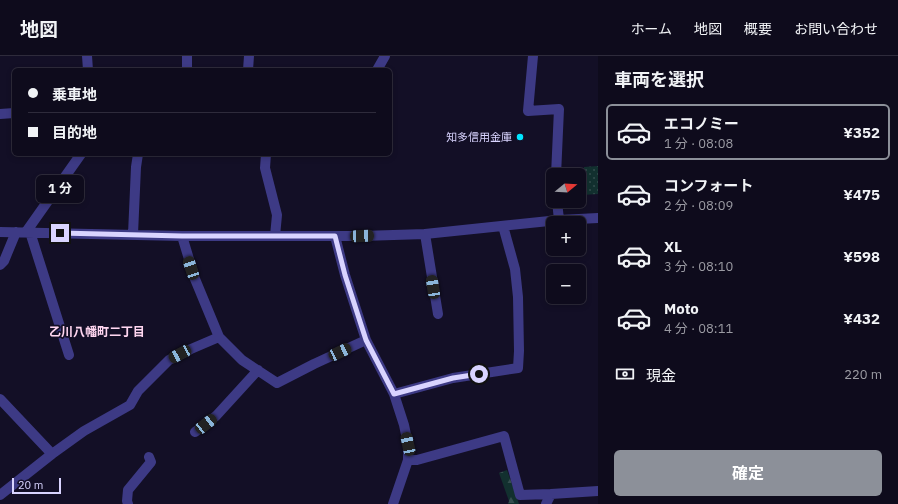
<!DOCTYPE html>
<html lang="ja">
<meta charset="utf-8">
<style>
:root{--surface:#0e0b1c;--page:#171425;--text:#f1f3f6;--muted:#9b9ba3;--line:#2e2b3b;--accent:#8c9099}
body{margin:0;font-family:"IBM Plex Sans","Noto Sans JP",sans-serif;background:var(--page);color:var(--text);height:100vh;display:flex;flex-direction:column;font-size:15px;white-space:nowrap}
*{box-sizing:border-box;margin:0}
p{font-size:13px;color:var(--muted)}
.icon{flex:none;width:22px;height:22px;fill:none;stroke:currentColor;stroke-width:2;stroke-linecap:round;stroke-linejoin:round}
.map{position:relative;flex:1;overflow:hidden}
.drawer{display:flex;flex-direction:column;background:var(--surface);width:300px}
.drawer>*{flex:none}
.banner{position:absolute;left:12px;top:12px;width:380px;height:88px;border-radius:6px;box-shadow:0 2px 6px #0003,0 0 0 1px var(--line);display:grid;align-content:center;height:88px;padding:0 16px;background:var(--surface)}
.needle{width:26px;rotate:72deg}
.fabs{position:absolute;left:546px;top:112px;display:grid;gap:8px}
.fabs a{display:grid;place-items:center;width:40px;height:40px;border-radius:6px;background:var(--surface);box-shadow:0 2px 6px #0003,0 0 0 1px var(--line);font-size:20px}
.scale{position:absolute;left:12px;bottom:10px;width:49px;box-sizing:border-box;padding-left:4px;border:2px solid #d9d4ff;border-top:0;font-size:11px;line-height:14px;white-space:nowrap;color:#d9d4ff;-webkit-text-stroke:3px #130f26;paint-order:stroke}
.end{position:absolute;width:18px;height:18px;margin:-9px;border:5px solid #d9d4ff;background:#111;box-shadow:0 0 0 2px #111}
.from{border-radius:50%}
.bubble{position:absolute;height:28px;border-radius:6px;background:var(--surface);box-shadow:0 2px 6px #0003,0 0 0 1px var(--line);font-size:13px;font-weight:700;line-height:28px;text-align:center}
.car{position:absolute;width:12px;height:24px;margin:-12px -6px;border-radius:5px;box-shadow:0 0 3px 1px #0007;background:linear-gradient(#222 24%,#8ab4d8 0 40%,#222 0 76%,#8ab4d8 0 86%,#222 0)}
.banner b{display:flex;align-items:center;gap:14px;height:38px;font-size:15px}
.banner b+b{border-top:1px solid var(--line)}
.banner i{width:10px;height:10px;background:var(--text)}
ul{padding:0;list-style:none}
li{display:flex;align-items:center;gap:12px;height:56px;margin:0 8px 6px;padding:0 8px;border:2px solid transparent;border-radius:6px}
li div{flex:1}
li b{display:block;font-size:15px}
li em{font-style:normal;font-weight:700}
li.on{border-color:var(--accent)}
li>.icon{width:36px;height:36px;stroke-width:1.5}
h2{padding:0 16px;font-size:18px;line-height:48px}
.pay{display:flex;align-items:center;gap:10px;height:44px;padding:0 16px;font-size:15px}
.pay p{margin-inline-start:auto}
.cta{display:flex;gap:8px;margin-top:auto;padding:8px 16px}
.cta a{flex:1;height:46px;border-radius:6px;background:var(--accent);color:#fff;font-size:16px;font-weight:700;line-height:46px;text-align:center}
header{display:flex;align-items:center;gap:24px;box-sizing:border-box;height:56px;padding:0 20px;background:var(--surface);border-bottom:1px solid var(--line)}
header strong{font-size:19px}
nav{display:flex;gap:22px;margin-inline-start:auto;font-size:14px}
main{display:flex;flex:1;min-height:0}
.map>svg:first-child{display:block}
.green{fill:url(#green-dots)}
.forest{fill:url(#forest-firs)}
.lines{fill:none;stroke-linecap:round;stroke-linejoin:round}
.minor{stroke:#3d3a85;stroke-width:10}
.route{stroke:#d9d4ff;stroke-width:5}
.poi-dot{fill:#00e5ff;stroke:#130f26;stroke-width:1.5}
.labels{text-anchor:middle;stroke-width:3.5;stroke-linejoin:round;paint-order:stroke}
.poi-label{font-size:11px;fill:#d9d4ff;stroke:#130f26;text-anchor:end}
.neighbourhood-label{font-size:12px;font-weight:bold;fill:#ffd6f0;stroke:#130f26}
</style>
<header>
<strong>地図</strong>
<nav><a>ホーム</a><a>地図</a><a>概要</a><a>お問い合わせ</a></nav>
</header>
<main>
<div class="map">
<svg width="598" height="448" viewBox="0 0 598 448">
<defs>
<pattern id="green-dots" width="8" height="8" patternUnits="userSpaceOnUse"><rect width="8" height="8" fill="#12302f"/><path d="M2 2h.1M6 6h.1" fill="none" stroke="#344d4e" stroke-width="1.8" stroke-linecap="round"/></pattern>
<pattern id="forest-firs" width="22" height="20" patternUnits="userSpaceOnUse"><rect width="22" height="20" fill="#12302f"/><path d="M5 1l3.5 6h-7zM16 11l3.5 6h-7z" fill="#344d4e"/></pattern>
</defs>
<rect width="100%" height="100%" fill="#130f26"/>
<path class="green" d="M598,110V138L582,139L584,111Z"/>
<path class="forest" d="M507,414L519,448H508L509,445L499,417Z"/>
<g class="lines">
<path class="minor" d="M87,0L88,14
M187,0V14
M533,0L528,55L559,53L556,119
M248,14L249,0
M377,14L385,0
M0,58L14,57
M266,98L265,112L277,159L275,180
M557,145L559,164
M0,176L182,180H362L425,178L559,164L598,162
M26,176L81,98
M30,176L69,299
M133,178L136,111L138,98
M425,178L438,258
M182,180L195,223L219,281L242,304L277,327L314,308L366,284
M335,180L345,219L366,284L394,338L404,369L408,388V404L393,448
M0,209L4,205L16,176
M394,338L453,322L518,312L519,295L518,241L515,213L503,170
M0,343L52,398
M195,376L216,360L258,314
M408,404H417L504,380L520,439L551,438
M0,439L52,398L84,375L130,349L138,335L169,304L191,293L219,281
M128,448L127,445L128,434L151,406L149,401
M546,448L551,438L598,435"/>
</g>
<g class="lines">
<path class="route" d="M60,177L182,180H335L345,219L366,284L394,338L453,322L479,318"/>
</g>
<circle class="poi-dot" cx="520" cy="81" r="4"/>
<g class="labels">
<g class="poi-label">
<text x="512" y="85">知多信用金庫</text>
</g>
<g class="neighbourhood-label">
<text x="97" y="280">乙川八幡町二丁目</text>
</g>
</g>
</svg>
<div class="fabs">
<a><svg class="needle" viewBox="-14 -14 28 28"><path d="M0-13l5 13h-10z" fill="#e53935"/><path d="M0 13l5-13h-10z" fill="#9b9ba3"/></svg></a>
<a>+</a>
<a>−</a>
</div>
<div class="scale">20 m</div>
<i class="end from" style="left:479px;top:318px"></i>
<i class="end" style="left:60px;top:177px"></i>
<div class="bubble" style="left:36px;top:119px;width:48px">1 分</div>
<i class="car" style="left:362px;top:180px;rotate:88deg"></i>
<i class="car" style="left:191px;top:212px;rotate:342deg"></i>
<i class="car" style="left:433px;top:231px;rotate:351deg"></i>
<i class="car" style="left:340px;top:296px;rotate:65deg"></i>
<i class="car" style="left:180px;top:298px;rotate:242deg"></i>
<i class="car" style="left:206px;top:368px;rotate:52deg"></i>
<i class="car" style="left:408px;top:388px;rotate:348deg"></i>
<div class="banner">
<b><i class="from"></i>乗車地</b>
<b><i></i>目的地</b>
</div>
</div>
<section class="drawer">
<h2>車両を選択</h2>
<ul>
<li class="on"><svg class="icon" aria-label="car" viewBox="0 0 24 24"><path d="M5 17H2v-5l4-1 3-4h7l3 4 3 1v5h-3M9 17h6M6 11h13"/><circle cx="7" cy="17" r="2"/><circle cx="17" cy="17" r="2"/></svg><div><b>エコノミー</b><p>1 分 · 08:08</p></div><em>¥352</em></li>
<li><svg class="icon" aria-label="car" viewBox="0 0 24 24"><path d="M5 17H2v-5l4-1 3-4h7l3 4 3 1v5h-3M9 17h6M6 11h13"/><circle cx="7" cy="17" r="2"/><circle cx="17" cy="17" r="2"/></svg><div><b>コンフォート</b><p>2 分 · 08:09</p></div><em>¥475</em></li>
<li><svg class="icon" aria-label="car" viewBox="0 0 24 24"><path d="M5 17H2v-5l4-1 3-4h7l3 4 3 1v5h-3M9 17h6M6 11h13"/><circle cx="7" cy="17" r="2"/><circle cx="17" cy="17" r="2"/></svg><div><b>XL</b><p>3 分 · 08:10</p></div><em>¥598</em></li>
<li><svg class="icon" aria-label="car" viewBox="0 0 24 24"><path d="M5 17H2v-5l4-1 3-4h7l3 4 3 1v5h-3M9 17h6M6 11h13"/><circle cx="7" cy="17" r="2"/><circle cx="17" cy="17" r="2"/></svg><div><b>Moto</b><p>4 分 · 08:11</p></div><em>¥432</em></li>
</ul>
<div class="pay"><svg class="icon" aria-label="cash" viewBox="0 0 24 24"><path d="M3 7h18v10H3z"/><circle cx="12" cy="12" r="2"/></svg>現金<p>220 m</p></div>
<div class="cta"><a>確定</a></div>
</section>
</main>
